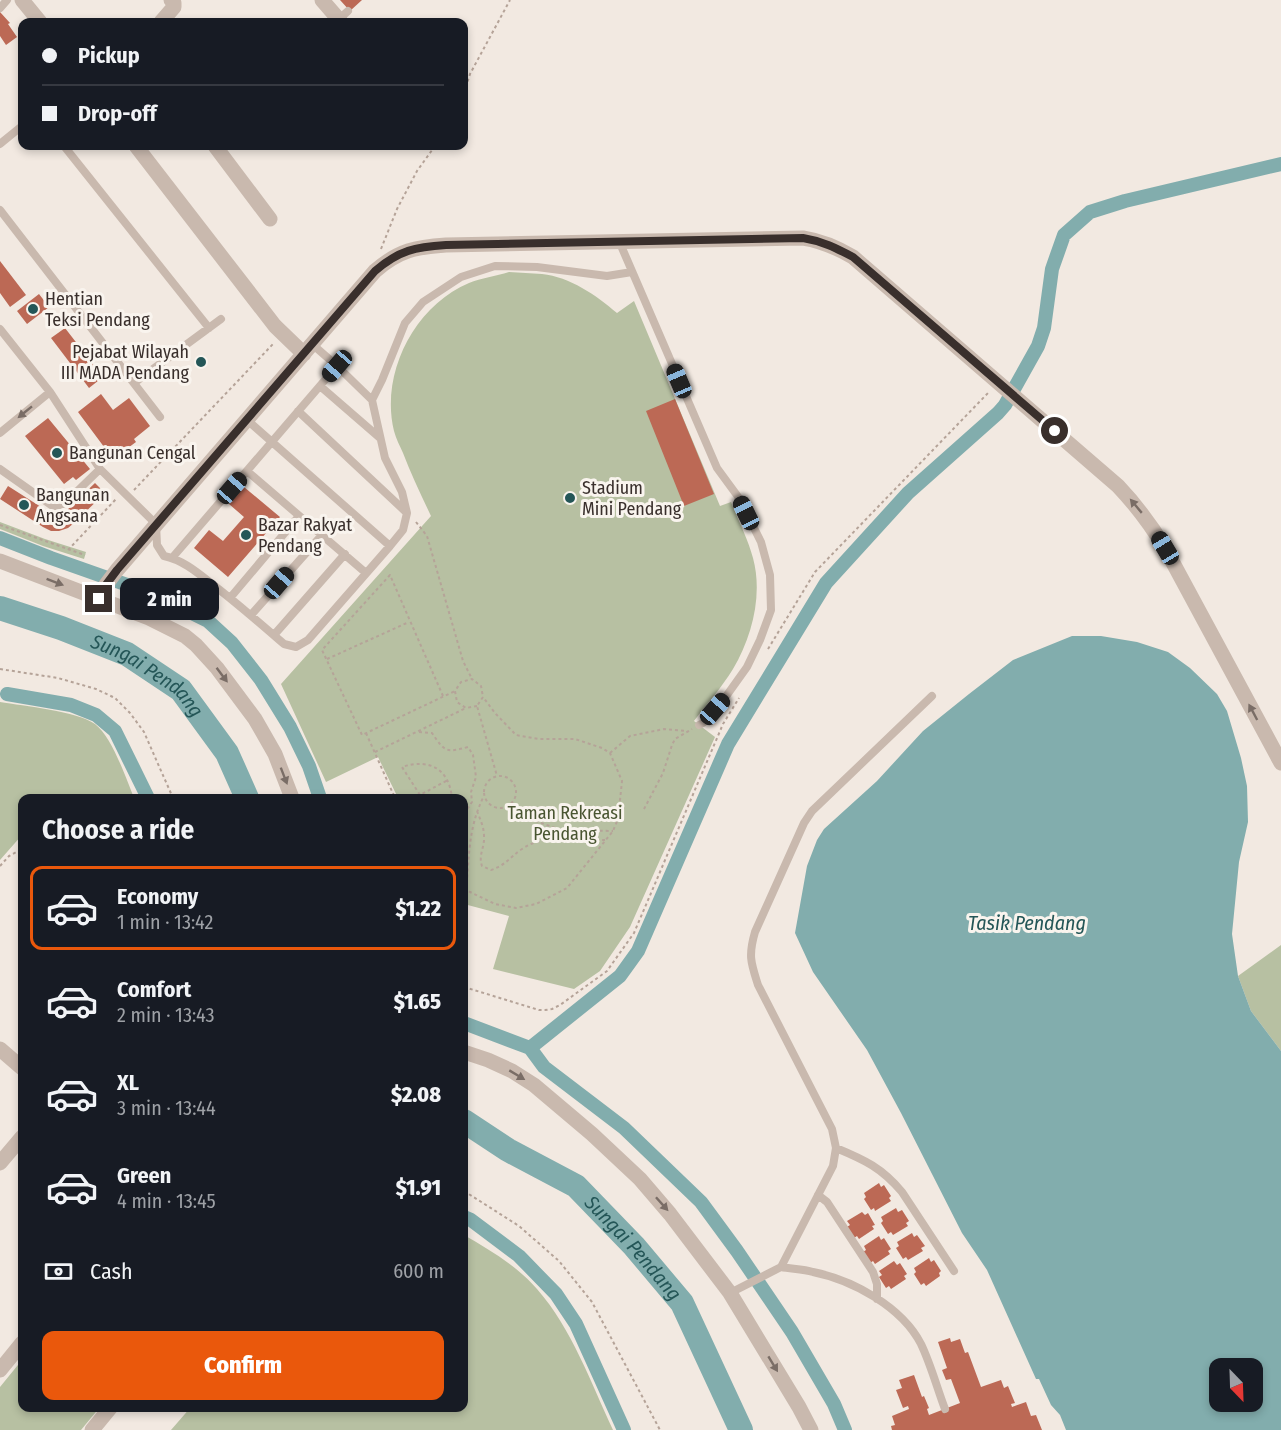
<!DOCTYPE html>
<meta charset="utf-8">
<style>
:root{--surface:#171b24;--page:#20242c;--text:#f1f3f6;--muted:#9ea1a6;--line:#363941;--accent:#ea580c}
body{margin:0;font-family:"Fira Sans Condensed",sans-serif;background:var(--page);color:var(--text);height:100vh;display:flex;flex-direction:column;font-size:22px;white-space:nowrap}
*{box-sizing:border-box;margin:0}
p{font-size:20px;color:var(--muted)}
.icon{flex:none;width:33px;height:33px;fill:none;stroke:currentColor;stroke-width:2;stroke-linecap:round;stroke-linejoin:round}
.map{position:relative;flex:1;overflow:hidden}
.side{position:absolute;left:18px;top:794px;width:450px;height:618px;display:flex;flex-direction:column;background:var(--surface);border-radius:12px;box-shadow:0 3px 9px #0003}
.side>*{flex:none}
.banner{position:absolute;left:18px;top:18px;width:450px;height:132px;border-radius:12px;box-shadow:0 3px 9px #0003;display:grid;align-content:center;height:132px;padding:0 24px;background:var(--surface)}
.needle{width:39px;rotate:157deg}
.fabs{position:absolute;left:1209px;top:1358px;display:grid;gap:12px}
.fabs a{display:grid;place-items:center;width:54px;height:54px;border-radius:12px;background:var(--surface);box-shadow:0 3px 9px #0003;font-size:30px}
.end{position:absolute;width:27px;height:27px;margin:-14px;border:8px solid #392f2c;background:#fff;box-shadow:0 0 0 3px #fff}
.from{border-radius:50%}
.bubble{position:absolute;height:42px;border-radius:12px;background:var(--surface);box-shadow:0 3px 9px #0003;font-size:20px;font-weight:800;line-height:42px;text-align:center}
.car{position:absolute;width:18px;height:36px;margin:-18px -9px;border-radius:8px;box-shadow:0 0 4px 2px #0007;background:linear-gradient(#222 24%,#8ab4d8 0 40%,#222 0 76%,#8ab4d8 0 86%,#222 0)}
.banner b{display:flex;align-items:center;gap:21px;height:57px;font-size:22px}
.banner b+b{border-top:2px solid var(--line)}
.banner i{width:15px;height:15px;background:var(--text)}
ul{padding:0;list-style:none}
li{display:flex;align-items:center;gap:18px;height:84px;margin:0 12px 9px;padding:0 12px;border:3px solid transparent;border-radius:12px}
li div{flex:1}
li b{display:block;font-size:22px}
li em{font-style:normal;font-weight:800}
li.current{border-color:var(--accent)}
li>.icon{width:54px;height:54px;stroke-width:1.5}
h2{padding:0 24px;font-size:27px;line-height:72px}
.pay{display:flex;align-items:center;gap:15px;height:66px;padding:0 24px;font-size:22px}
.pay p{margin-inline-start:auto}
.cta{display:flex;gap:12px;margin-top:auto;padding:12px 24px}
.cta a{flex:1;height:69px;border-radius:12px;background:var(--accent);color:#fff;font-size:24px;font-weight:800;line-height:69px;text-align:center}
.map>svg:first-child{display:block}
.green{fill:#b7c0a2}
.water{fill:#82adad;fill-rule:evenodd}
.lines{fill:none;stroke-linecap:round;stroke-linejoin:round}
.canal{stroke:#82adad;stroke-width:14}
.river{stroke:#82adad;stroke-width:24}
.building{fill:#bc6955}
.path{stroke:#b5a398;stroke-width:2;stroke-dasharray:3 3;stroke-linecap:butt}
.lane{stroke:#c9b9ae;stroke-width:8}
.street{stroke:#c9b9ae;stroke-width:15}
.oneway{fill:#7a6d66}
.route{stroke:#392f2c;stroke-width:8}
.poi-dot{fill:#245657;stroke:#f9f4ee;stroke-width:2}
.labels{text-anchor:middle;stroke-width:6;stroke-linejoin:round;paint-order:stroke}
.poi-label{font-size:18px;fill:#392f2c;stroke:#f9f4ee;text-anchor:start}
.park-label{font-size:18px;fill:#495531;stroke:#f9f4ee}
.water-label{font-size:20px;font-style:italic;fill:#245657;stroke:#f9f4ee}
</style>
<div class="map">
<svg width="1281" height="1430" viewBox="0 0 1281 1430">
<rect width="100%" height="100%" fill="#f2e9e1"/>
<path class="green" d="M509,272C520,273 531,273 542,274C570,277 596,295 617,313L634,301L720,506L731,502C738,520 748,539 753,558C763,595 752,637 733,669C722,687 707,704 694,721L715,737L630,927L600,971L574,989L493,969L509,916L464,904V798H398L378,757L326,782L281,684L431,516C421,495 411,474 403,453C400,446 396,439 394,431C380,374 414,306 469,283C481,278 496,276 509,272Z
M0,522L45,539L86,552L84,559L43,546L0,529Z
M0,702C24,706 77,711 95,724C112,737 126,778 134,798H22V835L0,860Z
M1281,945V1051L1251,1011L1238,976Z
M464,1235C490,1250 517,1266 537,1289C572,1329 591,1383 613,1430H171L191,1407H464Z
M22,1360V1407H100L81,1430H0V1387Z"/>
<path class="water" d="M1072,636H1101L1137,642L1168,652L1190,668L1217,694L1227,711L1241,758L1247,786L1248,822L1239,862L1232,934L1238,976L1251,1011L1281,1051V1430H1066L1060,1415L1051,1405L1039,1379H1036L987,1270L962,1233L901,1113L867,1050L813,972L795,933L807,866L817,840L824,829L877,781L923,731L969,694L1013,660ZM1220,1368H1252V1401H1220Z"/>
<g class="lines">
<path class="canal" d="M0,538L51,558L153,594L208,621L232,643L261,680L290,727L309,766L320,798
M7,694L71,705L96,715L115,731L148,798
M464,1023L530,1048L544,1067L624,1128L701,1202L737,1251L792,1332L834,1404L845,1430
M530,1048L620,976L638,951L728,744L826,583L908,493L998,413L1005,405L1038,346L1044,328L1052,269L1064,235L1090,212L1125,201L1281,164
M464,1217L471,1220L519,1256L556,1294L576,1324L624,1430"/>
<g class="river">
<path id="s1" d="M0,608L61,628L127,654L181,690L227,753L247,798"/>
<path id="s2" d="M464,1121L508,1150L576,1186L634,1246L682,1303L741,1430"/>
</g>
</g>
<path class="building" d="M340,0H362L350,11Z
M0,12L10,23L8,24L17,37L6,45L0,36Z
M0,261L26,295L10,307L0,293Z
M39,294L49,307L27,324L17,311Z
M65,328L103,377L89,388L51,338Z
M101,394L113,410L129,398L150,426L134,439L136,442L113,459L78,412Z
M675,399L714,494L684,506L646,411Z
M48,418L90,469L76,480L73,477L64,484L25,436Z
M95,483L105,493L74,523L68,528L59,531H51L43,527L0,499L8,486L52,514L59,516L65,512Z
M244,487L280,517L228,577L194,548L209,530L223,541L244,517L229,504Z
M879,1183L881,1187L884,1185L891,1196L889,1198L891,1201L875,1211L874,1208L871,1210L864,1199L866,1197L864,1193Z
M896,1208L898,1212L902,1210L909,1221L906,1223L908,1226L893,1235L891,1232L888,1234L881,1223L883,1221L881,1217Z
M862,1212L865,1215L868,1213L875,1225L872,1226L874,1229L859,1239L857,1236L854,1238L847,1227L850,1225L847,1221Z
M912,1233L914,1237L917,1235L925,1246L921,1248L923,1251L908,1260L906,1257L903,1259L896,1248L899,1246L897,1242Z
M879,1236L881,1240L884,1238L891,1249L888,1251L890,1254L875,1264L873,1261L870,1263L863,1252L866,1250L864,1246Z
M929,1258L931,1262L934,1260L941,1271L939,1273L940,1276L926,1286L924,1283L921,1285L914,1274L916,1272L914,1268Z
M894,1261L897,1265L900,1263L907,1274L904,1276L906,1279L891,1289L889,1286L886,1288L879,1277L882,1275L879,1271Z
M950,1338L951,1342L960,1339L965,1353L968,1352L981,1387L1001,1380L1004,1388L1008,1386L1015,1403L1011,1404L1012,1407L1026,1402L1031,1416L1036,1415L1042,1430H892L891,1426L895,1425L892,1416L909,1409L908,1406L903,1408L896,1390L902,1388L899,1380L914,1375L922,1397L924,1396L929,1408L927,1409L929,1415L960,1403L951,1379L946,1380L942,1370L947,1368L938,1342Z"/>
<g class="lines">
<path class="path" d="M464,93L470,74L510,0
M381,249L397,209L417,171L435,146
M134,490L273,344
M416,522L427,536L463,661L472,679
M0,525L85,555
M68,550L117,498
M768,649L815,572L988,393
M327,659L409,622
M0,669L58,678L96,689L115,698L130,713L144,732L173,798
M443,696L390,575L322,650L362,735L455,691
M477,706L466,708L457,702L455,691L461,682L472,679L481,686L483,697L477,706L497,776
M419,732L432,733C445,752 446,753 468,747L473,755L476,777L471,792L472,802L464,814V818
M366,733L395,798
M375,752L466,708
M610,753L630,736L664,729L687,731
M484 792a16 16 0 1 1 32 0a16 16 0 1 1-32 0Z
M415,798L420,795L402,767C430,758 449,769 452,798
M421,798L420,795L448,780
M510,806L519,815L561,830L613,831
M644,809L663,773L672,745L675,739L692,729
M477,811C480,819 484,827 484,836C485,847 478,855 482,866L491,870C506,865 510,857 522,849C545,833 579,840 605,840
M0,866L9,856L22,849
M464,888L470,892L495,904L516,908L536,904L567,888L613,831L618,819L622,781L610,753L602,748L575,739H539L516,735L495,713L483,697
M464,889L467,881C469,851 470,823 484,796
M464,987L539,1010H545L552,1009L560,1005L607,971L634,933L723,724L739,698
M464,1191L519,1226L559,1261L592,1302L660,1430"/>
<path class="lane" d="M0,8L7,0
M339,19L348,11
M0,144L22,126
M64,146L209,328
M0,210L160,417
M619,241L717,468L739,498L761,542L770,575L771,610L760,640L747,667L727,695L703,723L699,725
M0,329L50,392L100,469L156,524L157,545L164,556C183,560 198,573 212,584C237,603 261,624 284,644L296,647L308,640L390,546L403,530L407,513L402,492L385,458L372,400L337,366L312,344
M134,383L221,319
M320,386L380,438
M372,400L382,380L405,323L423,302L461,277L495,266L537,267L607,276L632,272
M298,411L406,512
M247,420L390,546
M0,433L50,392
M0,469L51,505C56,507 60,506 65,503L100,469
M247,471L366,573
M172,558L337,366
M230,598L299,516
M251,615L322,535
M274,635L345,554
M836,1148C865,1160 882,1168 902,1192L954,1271
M818,1195L827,1202L873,1272L877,1284V1299
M781,1267C792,1269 803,1269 813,1272C853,1280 902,1307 921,1344C931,1365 937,1388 945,1409
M730,1293L781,1267L833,1166L836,1148L832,1129L758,985C751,963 748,956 755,932L804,823L812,811L932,696"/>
<path class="street" d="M22,0L40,22
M322,0L341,22
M161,22L174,7V3L171,0
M136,146L275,326L304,354
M215,146L270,219
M0,561L149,618L185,636L196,645L217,668L255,719L275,754L292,798
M99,599L105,586L117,570L375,271C399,250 416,247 446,245L803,238C822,241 836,247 853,257L1118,486C1136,505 1151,525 1165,548L1281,763
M0,1049L22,1068
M464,1052L488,1060L512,1071L534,1085L592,1134L640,1179L670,1214L730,1293L799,1407L811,1430
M0,1163L22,1137
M0,1370L22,1343
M92,1430L111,1407"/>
</g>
<defs><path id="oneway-solid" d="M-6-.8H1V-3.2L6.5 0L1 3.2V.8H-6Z" transform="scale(1.5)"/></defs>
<g class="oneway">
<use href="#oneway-solid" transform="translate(25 412) rotate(141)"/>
<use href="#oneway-solid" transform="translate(1136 506) rotate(-130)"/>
<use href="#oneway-solid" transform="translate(55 582) rotate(21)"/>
<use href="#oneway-solid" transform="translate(222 675) rotate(53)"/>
<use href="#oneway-solid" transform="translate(1253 712) rotate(-118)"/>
<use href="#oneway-solid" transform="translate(284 776) rotate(69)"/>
<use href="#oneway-solid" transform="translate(517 1075) rotate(31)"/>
<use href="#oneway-solid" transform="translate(662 1204) rotate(48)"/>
<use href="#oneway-solid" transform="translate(773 1364) rotate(59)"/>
</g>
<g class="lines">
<path class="route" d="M99,599L105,586L117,570L375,271C399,250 416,247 446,245L803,238C822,241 836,248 853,257L1055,431"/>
</g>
<g class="poi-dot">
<circle cx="33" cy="309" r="6"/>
<circle cx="201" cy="362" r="6"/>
<circle cx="57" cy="453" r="6"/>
<circle cx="570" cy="498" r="6"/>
<circle cx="24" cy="505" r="6"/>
<circle cx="246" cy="535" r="6"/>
</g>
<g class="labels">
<g class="poi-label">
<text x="45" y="305">Hentian<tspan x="45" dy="21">Teksi Pendang</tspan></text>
<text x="189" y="358" text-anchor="end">Pejabat Wilayah<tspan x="189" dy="21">III MADA Pendang</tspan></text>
<text x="69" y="459">Bangunan Cengal</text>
<text x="582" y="494">Stadium<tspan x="582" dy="21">Mini Pendang</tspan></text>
<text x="36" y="501">Bangunan<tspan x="36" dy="21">Angsana</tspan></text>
<text x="258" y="531">Bazar Rakyat<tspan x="258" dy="21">Pendang</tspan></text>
</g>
<g class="park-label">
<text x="565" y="819">Taman Rekreasi<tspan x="565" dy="21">Pendang</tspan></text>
</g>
<g class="water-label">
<text dy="7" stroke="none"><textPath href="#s1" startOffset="164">Sungai Pendang</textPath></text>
<text x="1027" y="930">Tasik Pendang</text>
<text dy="7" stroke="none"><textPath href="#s2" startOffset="214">Sungai Pendang</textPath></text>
</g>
</g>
</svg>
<div class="fabs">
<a><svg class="needle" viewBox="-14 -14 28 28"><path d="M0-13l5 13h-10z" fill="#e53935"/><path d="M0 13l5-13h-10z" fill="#9ea1a6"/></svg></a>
</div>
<i class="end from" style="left:1055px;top:431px"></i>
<i class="end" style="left:99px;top:599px"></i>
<div class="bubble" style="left:120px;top:578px;width:99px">2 min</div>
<i class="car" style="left:337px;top:366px;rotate:221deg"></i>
<i class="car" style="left:679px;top:381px;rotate:337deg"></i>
<i class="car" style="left:232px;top:488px;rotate:41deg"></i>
<i class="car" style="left:746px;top:513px;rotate:334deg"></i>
<i class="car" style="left:1165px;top:548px;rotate:329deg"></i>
<i class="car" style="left:279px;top:583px;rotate:41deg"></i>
<i class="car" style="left:715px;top:709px;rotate:41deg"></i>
<div class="banner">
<b><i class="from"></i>Pickup</b>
<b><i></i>Drop-off</b>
</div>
<section class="side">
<h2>Choose a ride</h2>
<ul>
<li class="current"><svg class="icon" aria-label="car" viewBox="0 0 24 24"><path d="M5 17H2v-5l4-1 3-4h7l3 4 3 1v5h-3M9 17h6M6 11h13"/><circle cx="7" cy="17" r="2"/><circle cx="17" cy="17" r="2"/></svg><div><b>Economy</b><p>1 min · 13:42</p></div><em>$1.22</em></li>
<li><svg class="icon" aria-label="car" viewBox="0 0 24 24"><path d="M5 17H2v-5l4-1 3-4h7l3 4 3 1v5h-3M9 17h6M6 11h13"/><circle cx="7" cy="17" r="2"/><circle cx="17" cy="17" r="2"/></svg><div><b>Comfort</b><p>2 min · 13:43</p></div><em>$1.65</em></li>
<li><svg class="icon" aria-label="car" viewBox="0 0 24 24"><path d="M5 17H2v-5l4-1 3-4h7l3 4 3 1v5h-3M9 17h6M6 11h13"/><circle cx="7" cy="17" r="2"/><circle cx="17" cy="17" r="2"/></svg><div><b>XL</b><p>3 min · 13:44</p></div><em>$2.08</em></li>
<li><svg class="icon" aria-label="car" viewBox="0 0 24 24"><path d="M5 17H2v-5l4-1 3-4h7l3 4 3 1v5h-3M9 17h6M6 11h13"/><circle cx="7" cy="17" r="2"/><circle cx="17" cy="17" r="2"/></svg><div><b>Green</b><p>4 min · 13:45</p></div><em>$1.91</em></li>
</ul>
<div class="pay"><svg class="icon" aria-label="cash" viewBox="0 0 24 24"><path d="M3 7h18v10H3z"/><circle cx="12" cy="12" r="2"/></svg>Cash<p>600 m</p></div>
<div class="cta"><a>Confirm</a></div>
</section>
</div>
